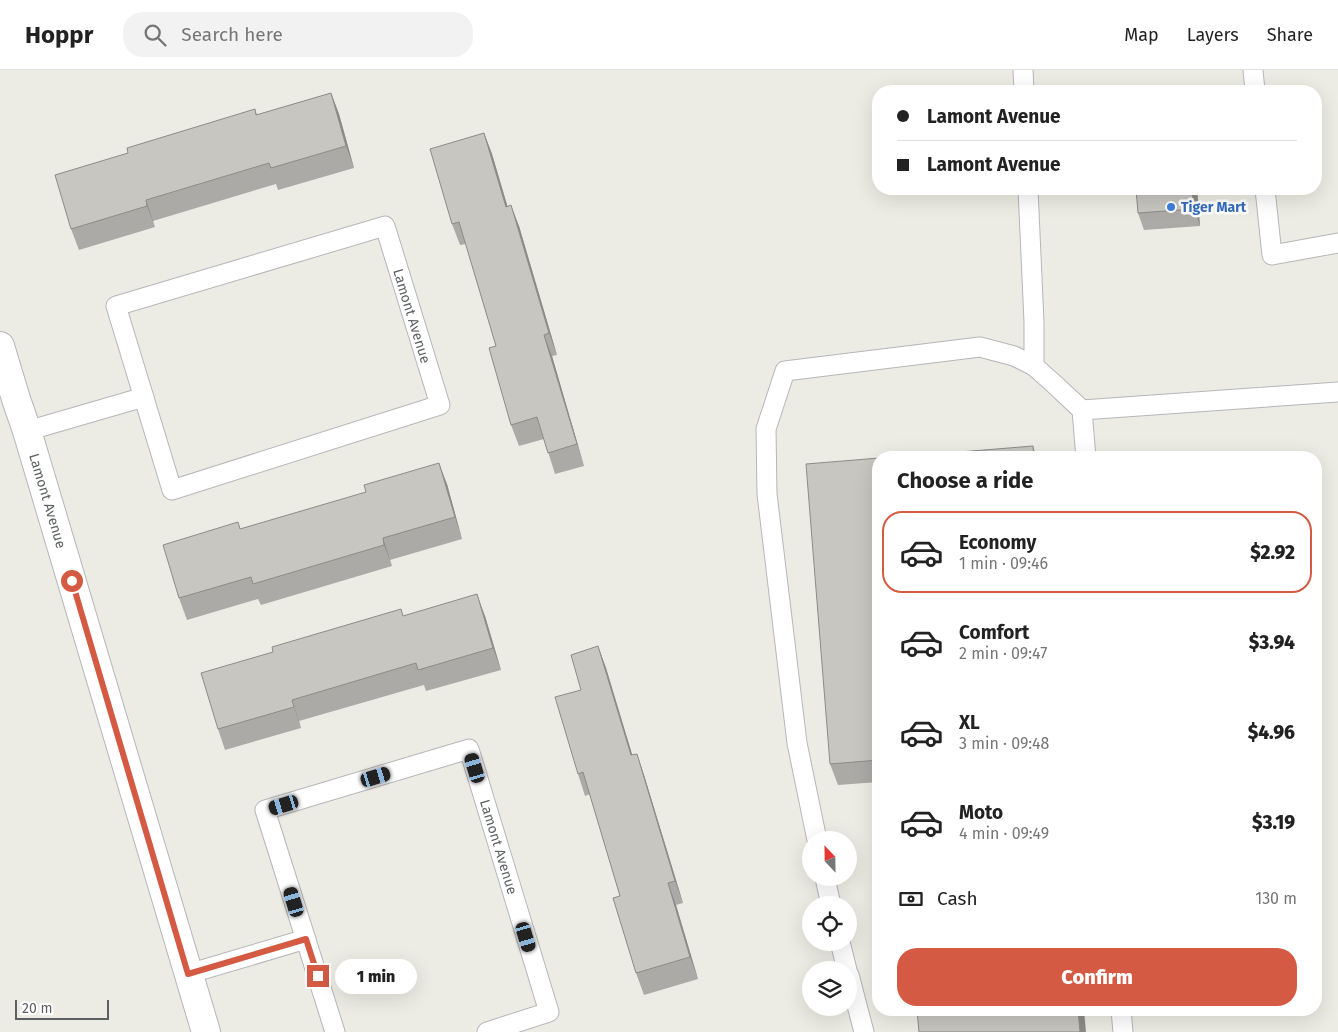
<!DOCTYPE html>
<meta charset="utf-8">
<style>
:root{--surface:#fff;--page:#f2f2f2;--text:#222;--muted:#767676;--line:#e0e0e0;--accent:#d45a43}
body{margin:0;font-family:"Fira Sans",sans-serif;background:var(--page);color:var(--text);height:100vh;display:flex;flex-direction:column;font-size:19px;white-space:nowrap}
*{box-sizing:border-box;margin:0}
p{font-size:16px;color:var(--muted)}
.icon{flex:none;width:28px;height:28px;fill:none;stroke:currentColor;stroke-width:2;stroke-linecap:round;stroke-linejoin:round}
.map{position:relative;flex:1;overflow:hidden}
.details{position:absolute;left:872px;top:381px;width:450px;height:565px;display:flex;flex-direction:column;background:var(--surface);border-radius:20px;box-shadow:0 5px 20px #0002}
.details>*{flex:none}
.top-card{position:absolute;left:872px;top:15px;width:450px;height:110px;border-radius:20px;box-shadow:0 5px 20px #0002;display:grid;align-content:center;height:110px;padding:0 25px;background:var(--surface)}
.needle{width:32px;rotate:338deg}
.controls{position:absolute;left:802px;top:761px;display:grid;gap:10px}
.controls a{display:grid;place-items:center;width:55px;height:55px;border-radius:50%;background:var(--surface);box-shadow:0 5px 20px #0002;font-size:25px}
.scale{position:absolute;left:15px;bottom:12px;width:94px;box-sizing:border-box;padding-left:5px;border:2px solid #5c5f63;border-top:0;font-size:14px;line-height:18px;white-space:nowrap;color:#5c5f63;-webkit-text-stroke:4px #fff;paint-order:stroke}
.end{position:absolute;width:22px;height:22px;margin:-11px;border:6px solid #d45a43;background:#fff;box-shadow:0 0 0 2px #fff}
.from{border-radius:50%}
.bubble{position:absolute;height:35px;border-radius:18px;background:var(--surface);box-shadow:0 5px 20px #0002;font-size:16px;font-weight:800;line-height:35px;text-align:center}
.car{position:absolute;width:15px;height:30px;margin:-15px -8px;border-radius:6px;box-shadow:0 0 4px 1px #0007;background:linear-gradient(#222 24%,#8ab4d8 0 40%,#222 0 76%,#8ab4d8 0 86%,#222 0)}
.top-card b{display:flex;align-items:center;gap:18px;height:48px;font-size:19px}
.top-card b+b{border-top:1px solid var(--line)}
.top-card i{width:12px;height:12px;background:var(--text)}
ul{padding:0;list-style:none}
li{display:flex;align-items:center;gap:15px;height:82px;margin:0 10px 8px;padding:0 15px;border:2px solid transparent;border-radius:20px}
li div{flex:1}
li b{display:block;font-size:19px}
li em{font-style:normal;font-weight:800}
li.current{border-color:var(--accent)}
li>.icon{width:45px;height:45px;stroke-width:1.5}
h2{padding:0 25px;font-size:22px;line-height:60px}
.pay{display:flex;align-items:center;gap:12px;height:55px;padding:0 25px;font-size:19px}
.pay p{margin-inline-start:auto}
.action{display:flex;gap:10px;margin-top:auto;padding:10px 25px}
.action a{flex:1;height:58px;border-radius:20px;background:var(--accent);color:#fff;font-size:20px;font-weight:800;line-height:58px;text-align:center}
header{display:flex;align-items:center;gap:30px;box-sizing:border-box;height:70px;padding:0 25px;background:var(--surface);border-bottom:1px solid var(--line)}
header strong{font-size:24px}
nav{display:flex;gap:28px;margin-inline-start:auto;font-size:18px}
.search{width:350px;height:45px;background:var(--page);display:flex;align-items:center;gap:12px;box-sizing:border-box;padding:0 18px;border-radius:20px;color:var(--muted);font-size:19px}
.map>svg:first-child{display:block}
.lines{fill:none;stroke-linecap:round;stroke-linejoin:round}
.lane-casing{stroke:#b4b6ba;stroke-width:21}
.street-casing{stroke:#b4b6ba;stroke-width:30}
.lane{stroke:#fff;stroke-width:19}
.street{stroke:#fff;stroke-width:28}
.wall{fill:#acaaa6}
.shaded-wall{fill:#8c8b87}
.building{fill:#c8c6c1;stroke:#8c8b87}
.route{stroke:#d45a43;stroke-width:6}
.shop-dot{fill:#3f7fe0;stroke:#fff;stroke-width:2}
.labels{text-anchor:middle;stroke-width:5;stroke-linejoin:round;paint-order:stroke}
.shop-label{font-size:14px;font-weight:bold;fill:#366cbe;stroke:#fff;text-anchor:start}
.street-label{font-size:14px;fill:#5c5f63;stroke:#fff}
</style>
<header>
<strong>Hoppr</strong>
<div class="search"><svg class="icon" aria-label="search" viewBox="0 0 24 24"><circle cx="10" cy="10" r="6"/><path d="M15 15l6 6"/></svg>Search here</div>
<nav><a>Map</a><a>Layers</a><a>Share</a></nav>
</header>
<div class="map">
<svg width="1338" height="962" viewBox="0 0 1338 962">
<rect width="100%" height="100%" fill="#edece4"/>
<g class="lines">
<g class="lane-casing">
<g id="lane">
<path d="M1023,0L1024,21"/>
<path d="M1253,0L1255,21"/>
<path d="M1028,119L1034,252V296"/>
<path d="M1265,119L1272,185L1338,173"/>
<path d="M385,156L440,335L172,420L116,236Z"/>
<path d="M1082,340L1338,322"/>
<path d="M27,361L144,327"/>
<path d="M817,770L797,673L767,424L766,359L785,301L980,277L1014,286L1034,296L1053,313L1082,340L1086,388"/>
<path d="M825,808L831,835"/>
<path d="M840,872L847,900"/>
<path d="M188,904L306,869"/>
<path d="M849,905L864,962"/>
<path d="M1121,940L1123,962"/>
<path id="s1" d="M335,962L265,740L469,679L549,942L487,962"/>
</g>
</g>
<g class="street-casing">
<g id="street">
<path id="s2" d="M0,276L16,329L27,361L206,962"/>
</g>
</g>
<use href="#lane" class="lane"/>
<use href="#street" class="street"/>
</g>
<path class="wall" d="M331,23L339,44L354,98L278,120L276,114L153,151L155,157L79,180L71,159L128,83L255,39L257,45Z
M484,63L492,84L507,136L519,156L557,285L552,286L584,396L555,404L544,369L519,376L511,355L496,276L466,174L460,175L452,154Z
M1197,119L1200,156L1144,160L1138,143Z
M879,388V712L838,715L830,694Z
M447,414L462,469L390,490L392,496L261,535L258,529L187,550L179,528L241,459Z
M401,539L403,546H485L501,600L426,621L424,615L299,651L301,658L225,680L218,659L273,582Z
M598,576L606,598L632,685L637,684L644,705L683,833L676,835L698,909L644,925L636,903L620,826L590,724L585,726L578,704Z"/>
<path class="shaded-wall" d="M331,23L339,44L354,98L346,76Z
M484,63L492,84L514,158L506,137Z
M1192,119H1197L1200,156L1194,139Z
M146,130L155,157L147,136Z
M511,135L519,156L557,285L549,263Z
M544,265L552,286L584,396L577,374Z
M1033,376L1037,388H1034Z
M439,393L447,414L462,469L455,447Z
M383,468L390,490L392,496L384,475Z
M477,524L485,546L501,600L493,578Z
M598,576L606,598L639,707L631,685Z
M292,630L299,651L301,658L294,637Z
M637,684L644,705L683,833L675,811Z
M668,813L676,835L698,909L690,887Z
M1078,940H1084L1086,962H1080Z"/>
<path class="building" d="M1186,19V21H1151Z
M331,23L346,76L271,98L269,93L146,130L147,136L71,159L55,105L128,83L127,78L255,39L256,45Z
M484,63L506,137L511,135L549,263L544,265L577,374L548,383L537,347L511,355L489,278L496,276L459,152L452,154L430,79Z
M1136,119H1192L1194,139L1138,143Z
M1033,376L1034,388H886Z
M879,388V690L830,694L806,394Z
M439,393L455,447L383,468L384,475L253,514L251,507L179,528L163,475L238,452L240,459L366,422L364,415Z
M477,524L493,578L418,600L416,593L292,630L294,637L218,659L201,603L273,582L272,577L401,539L403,546Z
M598,576L631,685L637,684L675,811L668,813L690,887L636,903L613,828L620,826L583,702L578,704L555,627L581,620L571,585Z
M917,940H1078L1080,962H919Z"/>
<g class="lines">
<path class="route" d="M72,511L188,904L306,869L318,906"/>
</g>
<circle class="shop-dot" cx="1171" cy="137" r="5"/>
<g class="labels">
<g class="shop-label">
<text x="1181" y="142">Tiger Mart</text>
</g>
<g class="street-label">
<text transform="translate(412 246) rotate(73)" y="5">Lamont Avenue</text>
<text dy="5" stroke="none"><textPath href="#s2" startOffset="162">Lamont Avenue</textPath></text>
<text dy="5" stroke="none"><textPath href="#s1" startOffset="548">Lamont Avenue</textPath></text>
</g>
</g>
</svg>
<div class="controls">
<a><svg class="needle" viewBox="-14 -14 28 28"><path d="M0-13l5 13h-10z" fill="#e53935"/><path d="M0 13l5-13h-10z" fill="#767676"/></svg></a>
<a><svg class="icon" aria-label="locate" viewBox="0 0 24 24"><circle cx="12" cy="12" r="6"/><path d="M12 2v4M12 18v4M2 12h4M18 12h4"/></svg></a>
<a><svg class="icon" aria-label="layers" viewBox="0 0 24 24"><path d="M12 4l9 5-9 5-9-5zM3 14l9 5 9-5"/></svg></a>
</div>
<div class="scale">20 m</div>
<i class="end from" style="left:72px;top:511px"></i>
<i class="end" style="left:318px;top:906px"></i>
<div class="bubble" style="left:335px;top:889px;width:82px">1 min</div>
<i class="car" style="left:475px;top:698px;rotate:343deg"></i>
<i class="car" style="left:376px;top:707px;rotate:73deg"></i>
<i class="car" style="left:284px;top:735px;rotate:253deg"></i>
<i class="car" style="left:294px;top:832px;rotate:343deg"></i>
<i class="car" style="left:526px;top:867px;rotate:163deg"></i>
<div class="top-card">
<b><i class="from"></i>Lamont Avenue</b>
<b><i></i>Lamont Avenue</b>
</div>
<section class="details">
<h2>Choose a ride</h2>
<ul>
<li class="current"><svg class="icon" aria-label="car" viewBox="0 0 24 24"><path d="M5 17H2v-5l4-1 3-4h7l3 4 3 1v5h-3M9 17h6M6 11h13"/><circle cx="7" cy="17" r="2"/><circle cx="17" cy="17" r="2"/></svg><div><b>Economy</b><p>1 min · 09:46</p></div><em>$2.92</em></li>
<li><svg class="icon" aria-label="car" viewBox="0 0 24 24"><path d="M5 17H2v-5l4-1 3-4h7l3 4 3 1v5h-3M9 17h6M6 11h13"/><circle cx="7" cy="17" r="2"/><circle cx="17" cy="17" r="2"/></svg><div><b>Comfort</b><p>2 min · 09:47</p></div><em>$3.94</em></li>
<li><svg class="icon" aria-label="car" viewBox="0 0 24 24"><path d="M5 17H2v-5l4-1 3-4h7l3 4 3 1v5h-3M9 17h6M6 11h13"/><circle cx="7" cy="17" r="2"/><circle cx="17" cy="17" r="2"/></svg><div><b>XL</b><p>3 min · 09:48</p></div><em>$4.96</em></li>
<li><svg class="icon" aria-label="car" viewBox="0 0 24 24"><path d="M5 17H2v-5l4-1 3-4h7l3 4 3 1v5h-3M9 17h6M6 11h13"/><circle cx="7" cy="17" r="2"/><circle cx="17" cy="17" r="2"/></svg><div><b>Moto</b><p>4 min · 09:49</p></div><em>$3.19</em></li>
</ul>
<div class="pay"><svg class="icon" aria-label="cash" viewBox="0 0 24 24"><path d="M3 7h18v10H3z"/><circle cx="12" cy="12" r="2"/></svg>Cash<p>130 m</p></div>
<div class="action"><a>Confirm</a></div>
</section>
</div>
